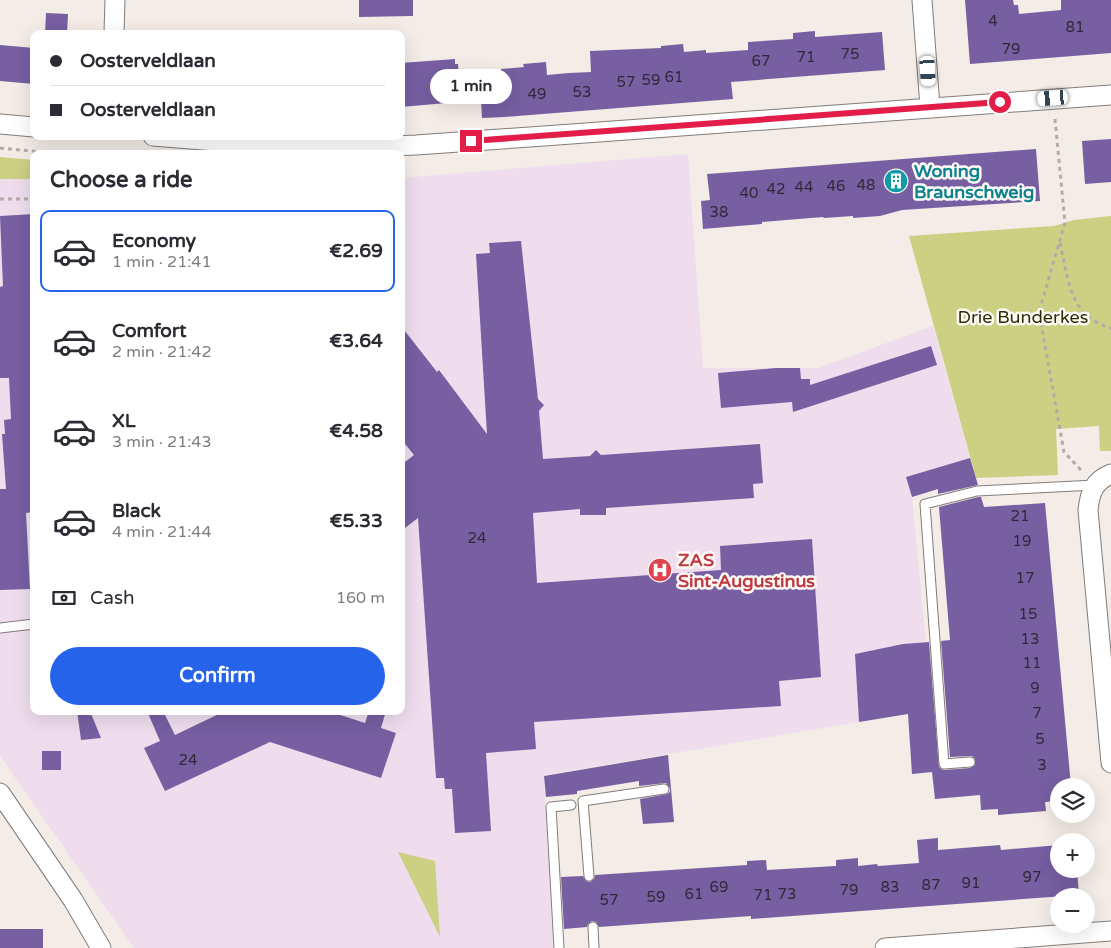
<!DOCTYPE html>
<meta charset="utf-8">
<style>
:root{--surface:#fff;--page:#f7f7f7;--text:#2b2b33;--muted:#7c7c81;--line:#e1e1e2;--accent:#2563eb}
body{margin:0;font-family:"Varela Round",sans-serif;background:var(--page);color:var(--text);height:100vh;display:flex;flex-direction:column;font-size:19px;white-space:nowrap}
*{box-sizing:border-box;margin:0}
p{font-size:16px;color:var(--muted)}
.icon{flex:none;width:28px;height:28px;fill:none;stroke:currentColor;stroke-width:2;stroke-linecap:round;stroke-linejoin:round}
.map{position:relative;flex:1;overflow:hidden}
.side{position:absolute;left:30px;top:150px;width:375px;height:565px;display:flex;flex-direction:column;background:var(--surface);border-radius:10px;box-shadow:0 5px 20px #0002}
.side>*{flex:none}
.top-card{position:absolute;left:30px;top:30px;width:375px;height:110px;border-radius:10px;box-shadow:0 5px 20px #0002;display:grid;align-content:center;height:110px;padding:0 20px;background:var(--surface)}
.buttons{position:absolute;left:1050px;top:778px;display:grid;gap:10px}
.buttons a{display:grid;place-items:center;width:45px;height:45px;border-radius:50%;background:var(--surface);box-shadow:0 5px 20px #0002;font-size:25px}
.end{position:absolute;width:22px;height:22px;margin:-11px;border:6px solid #e11d48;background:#fff;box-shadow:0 0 0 2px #fff}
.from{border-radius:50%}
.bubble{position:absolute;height:35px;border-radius:18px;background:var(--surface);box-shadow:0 5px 20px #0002;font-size:16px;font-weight:700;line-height:35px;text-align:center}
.car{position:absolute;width:15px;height:30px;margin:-15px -8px;border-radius:6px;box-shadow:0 0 4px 1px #0007;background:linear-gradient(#fff 24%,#345 0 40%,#fff 0 76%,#345 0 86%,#fff 0)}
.top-card b{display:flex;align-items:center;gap:18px;height:48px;font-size:19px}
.top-card b+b{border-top:1px solid var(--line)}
.top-card i{width:12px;height:12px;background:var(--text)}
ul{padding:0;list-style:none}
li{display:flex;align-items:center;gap:15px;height:82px;margin:0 10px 8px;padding:0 10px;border:2px solid transparent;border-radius:10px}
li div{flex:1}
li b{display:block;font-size:19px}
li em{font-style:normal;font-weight:700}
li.current{border-color:var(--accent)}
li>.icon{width:45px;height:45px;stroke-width:1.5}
h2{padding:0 20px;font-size:22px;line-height:60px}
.pay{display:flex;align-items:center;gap:12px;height:55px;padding:0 20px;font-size:19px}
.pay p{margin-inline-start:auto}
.primary-button{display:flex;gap:10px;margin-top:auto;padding:10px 20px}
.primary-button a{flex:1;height:58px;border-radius:30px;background:var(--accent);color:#fff;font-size:20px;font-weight:700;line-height:58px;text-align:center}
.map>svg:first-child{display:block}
.medical{fill:#efddee}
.green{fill:#cbd082}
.building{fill:#775fa2}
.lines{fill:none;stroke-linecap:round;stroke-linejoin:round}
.service-casing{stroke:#837d79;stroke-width:11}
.minor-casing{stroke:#837d79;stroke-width:21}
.path{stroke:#b1aca8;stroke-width:3;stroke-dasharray:4 4;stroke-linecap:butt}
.service{stroke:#fff;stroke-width:9}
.minor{stroke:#fff;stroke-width:19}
.route{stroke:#e11d48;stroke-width:6}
.labels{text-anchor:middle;stroke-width:5;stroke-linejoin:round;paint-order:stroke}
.number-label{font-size:15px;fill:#302939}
.culture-label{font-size:18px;font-weight:bold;fill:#0d838f;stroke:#fffaf6;text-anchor:start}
.park-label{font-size:18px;fill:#2b2c08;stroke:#fffaf6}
.health-label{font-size:18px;font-weight:bold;fill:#be3a42;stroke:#fffaf6;text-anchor:start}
</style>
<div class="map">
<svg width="1111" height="948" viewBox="0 0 1111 948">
<rect width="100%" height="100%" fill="#f3ece7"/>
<path class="medical" d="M688,154L703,368H818L933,326L970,458L906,477L912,497L926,642L903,644L855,654L859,722L544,775L553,948H134L0,756V157L34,160V711H401V178Z"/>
<path class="green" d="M0,157L34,160V179H0Z
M1111,216V451H1100L1099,426L1056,429L1058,475L976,478L909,236L1054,226L1074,220Z
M398,852L435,861L440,937Z"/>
<path class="building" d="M359,0H413V16L359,17Z
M965,0H1013L1014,5H1018L1019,14L1061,10V0H1111V53L970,64Z
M46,13L68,14L67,34H45Z
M815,31V37L882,32L885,70L731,82L733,99L505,117L482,118L481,100L401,107V63L455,59V64H458L459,74L501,71V69L524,67L523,64L546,62L547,75L569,73L591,72L590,51L661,48V46L683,44L684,52L706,50V53L748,50V42L793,39V33Z
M0,45L34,48V84L0,81Z
M1111,139V182L1085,184L1082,141Z
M1036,149L1040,201L902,210L880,216L853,218V216L824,218L823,217L762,222V224L703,229L701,201L710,200L707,174Z
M34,214V512L26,513L30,589L0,590V489H6L2,434H5L4,420L11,419L9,378H0V287L3,286L0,216Z
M521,241L538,399L544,405L539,411L543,459L590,456L596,450L601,455L760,444L763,483L753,484L754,498L606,508V515H580V509L533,513L537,583L721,570L720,546L812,539L821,677L779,681L781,706L534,722L536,749L486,753L491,831L455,833L452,789H445L444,778H436L418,518L401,531V465L414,455L401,439V326L437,372L439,370L487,434L476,254L490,253L489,243Z
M931,346L937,365L793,412L792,402L721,408L718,373L776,368H800L801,379H810V385Z
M970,458L978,485L938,494V489L912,497L906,477Z
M978,497H981L984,507L1045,503L1071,786H1059V801L1045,802L1046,811L998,815V809L981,810L980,795L935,799L932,772L912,774L908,714L859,722L855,654L903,644L929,642L939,767L941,769L944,770L970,768L975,765V759L972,756L950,757L941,641L950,640L939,507Z
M77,711H90L101,738L81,740Z
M147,711H163L175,735L225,711H328L365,723L369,711H386L381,728L396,733L381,778L270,742L165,791L144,748L160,741Z
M42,751H61V770H42Z
M668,755L674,822L643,824L640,799L667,794L670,792V788L666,783L639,786V781L577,791V794L546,797L544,776Z
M938,838V850L1000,845L1001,850L1059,845V869H1077L1079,895L751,919V916L599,927L596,922L592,921L588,924L587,927L564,929L561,877L583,876L586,881L590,882L594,879L595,875L747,865V861L766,860L767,870L836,866V860L858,858V866L877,864L878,866L919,863L917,840Z
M0,929H43V948H0Z"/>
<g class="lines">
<g class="service-casing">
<path id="service" d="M0,628L34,624
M970,762L944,764L925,504L977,491L1095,485
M589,876L583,801L664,789
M593,927L594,948
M559,948L551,807L571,805"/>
</g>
<g class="minor-casing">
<path id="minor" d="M922,0L930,107
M114,34L115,0
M0,124L34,127
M153,136L318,149L416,145L544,136L1111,95
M1111,474C1094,481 1090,492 1088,510L1111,763
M0,793L73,900L101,948
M885,948L1111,931"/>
</g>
<path class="path" d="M1055,119L1065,223L1039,312L1064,452L1081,470
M0,148L62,154
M0,199H34
M1060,243C1065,264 1068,296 1084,313C1091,320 1102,325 1111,329"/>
<use href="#service" class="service"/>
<use href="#minor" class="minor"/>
</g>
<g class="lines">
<path class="route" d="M471,141L1000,102"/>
</g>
<defs>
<g id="building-disc" transform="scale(1.25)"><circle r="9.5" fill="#0f9aa8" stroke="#fffaf6"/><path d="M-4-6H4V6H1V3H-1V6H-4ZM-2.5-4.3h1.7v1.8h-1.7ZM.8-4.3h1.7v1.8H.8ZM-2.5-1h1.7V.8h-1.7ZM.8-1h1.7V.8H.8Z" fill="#fff"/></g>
<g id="hospital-disc" transform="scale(1.25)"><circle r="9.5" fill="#e0444e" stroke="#fffaf6"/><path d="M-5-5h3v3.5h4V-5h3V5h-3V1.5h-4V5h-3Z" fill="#fff"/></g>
</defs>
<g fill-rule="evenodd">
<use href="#building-disc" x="896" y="181"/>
<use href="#hospital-disc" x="660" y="570"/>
</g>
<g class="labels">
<g class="number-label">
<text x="993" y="26">4</text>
<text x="1075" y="32">81</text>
<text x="1011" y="54">79</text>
<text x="850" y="59">75</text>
<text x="806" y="62">71</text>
<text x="761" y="66">67</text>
<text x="674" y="82">61</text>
<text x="651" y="85">59</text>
<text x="626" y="87">57</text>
<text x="582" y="97">53</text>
<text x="537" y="99">49</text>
<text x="866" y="190">48</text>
<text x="836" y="191">46</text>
<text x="804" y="192">44</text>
<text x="776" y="194">42</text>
<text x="749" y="198">40</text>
<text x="719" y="217">38</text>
<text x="1020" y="521">21</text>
<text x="477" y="543">24</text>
<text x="1022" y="546">19</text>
<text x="1025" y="583">17</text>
<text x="1028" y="619">15</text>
<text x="1030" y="644">13</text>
<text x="1032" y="668">11</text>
<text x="1035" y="693">9</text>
<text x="1037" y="718">7</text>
<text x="1040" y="744">5</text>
<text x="188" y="765">24</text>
<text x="1042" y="770">3</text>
<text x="1032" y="882">97</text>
<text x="971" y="888">91</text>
<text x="931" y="890">87</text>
<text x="719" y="892">69</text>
<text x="890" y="892">83</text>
<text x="849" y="895">79</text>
<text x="694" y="899">61</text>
<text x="787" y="899">73</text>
<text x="763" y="900">71</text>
<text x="656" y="902">59</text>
<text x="609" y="905">57</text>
</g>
<g class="culture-label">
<text x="914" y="177">Woning<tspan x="914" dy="21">Braunschweig</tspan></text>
</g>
<g class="park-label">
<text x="1023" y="323">Drie Bunderkes</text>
</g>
<g class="health-label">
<text x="678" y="566">ZAS<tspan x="678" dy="21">Sint-Augustinus</tspan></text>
</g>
</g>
</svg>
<div class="buttons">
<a><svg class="icon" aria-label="layers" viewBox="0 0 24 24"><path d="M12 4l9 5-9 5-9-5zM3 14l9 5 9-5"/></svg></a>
<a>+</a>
<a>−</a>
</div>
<i class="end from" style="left:1000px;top:102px"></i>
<i class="end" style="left:471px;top:141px"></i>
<div class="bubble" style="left:430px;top:69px;width:82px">1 min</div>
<i class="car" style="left:928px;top:71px;rotate:176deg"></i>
<i class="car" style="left:1053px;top:98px;rotate:266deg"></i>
<div class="top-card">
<b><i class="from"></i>Oosterveldlaan</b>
<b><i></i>Oosterveldlaan</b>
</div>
<section class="side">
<h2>Choose a ride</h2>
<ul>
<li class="current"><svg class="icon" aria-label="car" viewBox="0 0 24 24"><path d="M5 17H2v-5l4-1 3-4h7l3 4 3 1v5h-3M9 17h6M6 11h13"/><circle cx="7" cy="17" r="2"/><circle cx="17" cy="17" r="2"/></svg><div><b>Economy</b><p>1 min · 21:41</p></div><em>€2.69</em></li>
<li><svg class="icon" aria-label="car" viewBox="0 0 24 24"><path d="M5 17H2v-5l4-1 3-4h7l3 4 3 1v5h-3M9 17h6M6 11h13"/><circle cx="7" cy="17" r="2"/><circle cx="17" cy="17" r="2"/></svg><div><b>Comfort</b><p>2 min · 21:42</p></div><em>€3.64</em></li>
<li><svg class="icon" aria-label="car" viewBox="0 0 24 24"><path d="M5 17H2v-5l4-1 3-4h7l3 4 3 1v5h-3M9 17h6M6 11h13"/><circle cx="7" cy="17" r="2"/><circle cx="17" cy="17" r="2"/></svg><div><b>XL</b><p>3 min · 21:43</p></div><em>€4.58</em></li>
<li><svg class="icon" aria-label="car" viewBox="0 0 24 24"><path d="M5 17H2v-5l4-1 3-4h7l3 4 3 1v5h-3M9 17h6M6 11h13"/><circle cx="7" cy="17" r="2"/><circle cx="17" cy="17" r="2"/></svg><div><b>Black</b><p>4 min · 21:44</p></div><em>€5.33</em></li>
</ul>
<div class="pay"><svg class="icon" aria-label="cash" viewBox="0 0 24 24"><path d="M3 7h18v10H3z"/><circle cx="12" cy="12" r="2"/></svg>Cash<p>160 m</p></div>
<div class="primary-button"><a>Confirm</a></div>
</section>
</div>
